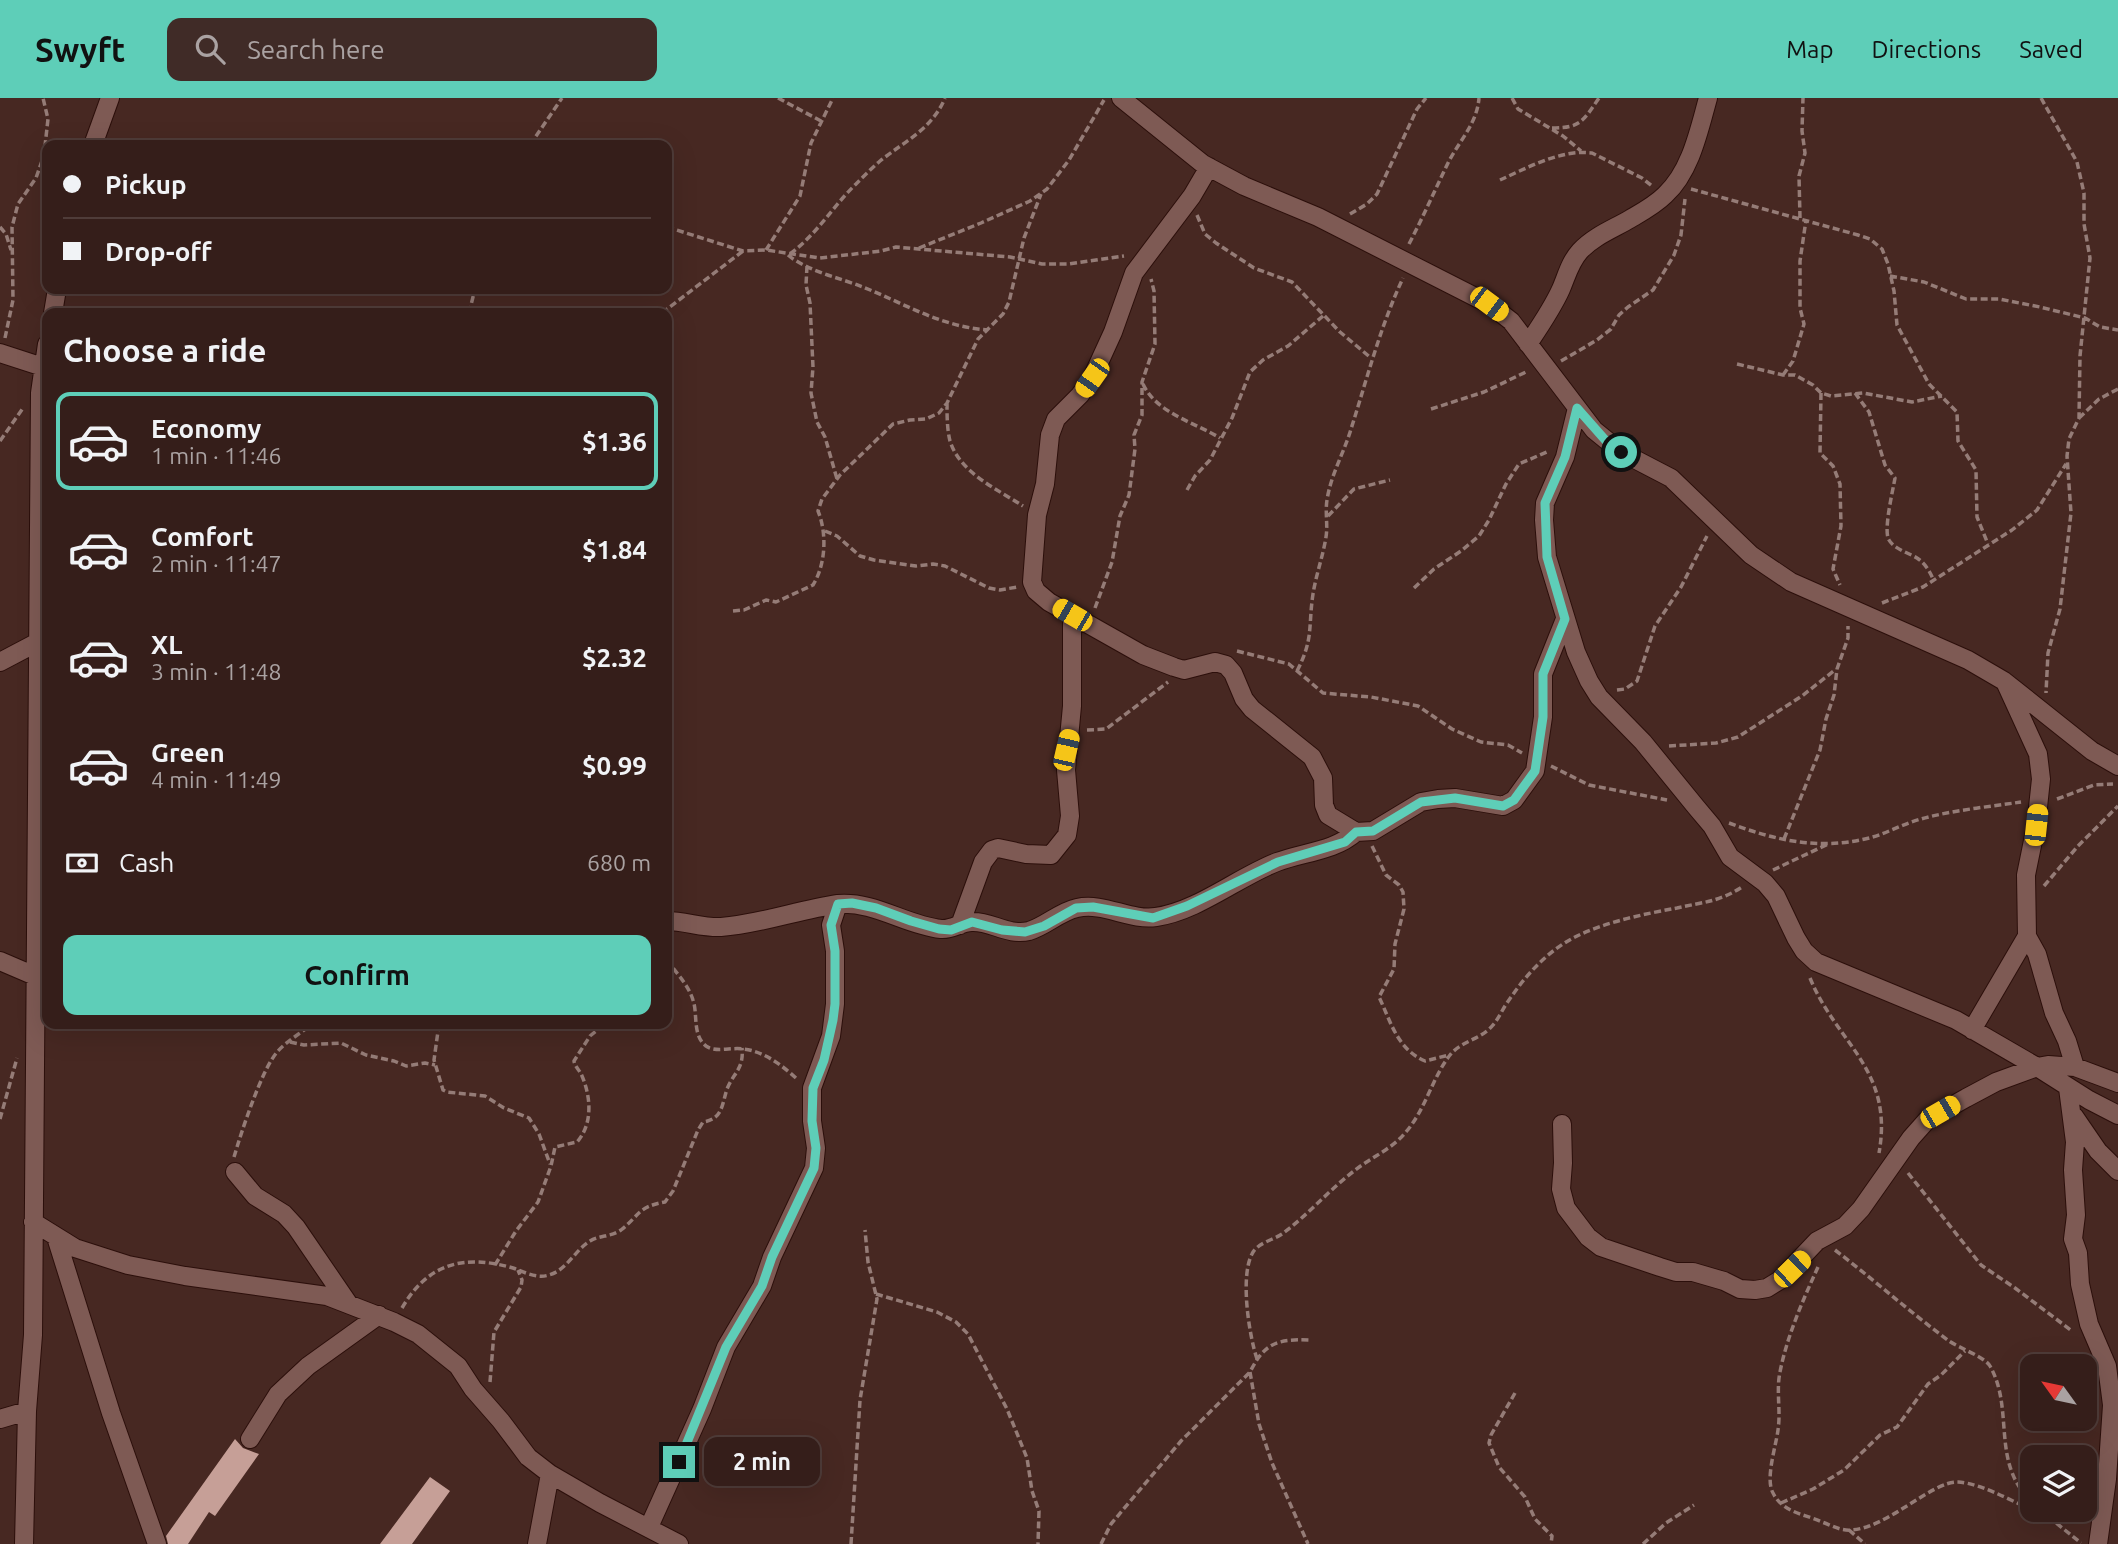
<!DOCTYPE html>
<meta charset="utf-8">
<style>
:root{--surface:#351e1a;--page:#402b27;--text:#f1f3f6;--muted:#aaa2a2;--line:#4f3c39;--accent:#5eceb8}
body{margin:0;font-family:Ubuntu,sans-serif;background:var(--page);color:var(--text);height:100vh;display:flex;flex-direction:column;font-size:26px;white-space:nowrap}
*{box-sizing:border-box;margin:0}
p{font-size:23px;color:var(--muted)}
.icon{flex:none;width:38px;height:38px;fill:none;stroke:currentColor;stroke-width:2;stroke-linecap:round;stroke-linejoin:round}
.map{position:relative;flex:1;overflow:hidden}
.details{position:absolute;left:42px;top:210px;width:630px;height:721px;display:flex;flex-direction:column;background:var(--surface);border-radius:14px;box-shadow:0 7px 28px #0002,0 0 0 2px var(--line)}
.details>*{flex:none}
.guide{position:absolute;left:42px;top:42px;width:630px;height:154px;border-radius:14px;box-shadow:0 7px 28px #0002,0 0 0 2px var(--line);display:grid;align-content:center;height:154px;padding:0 21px;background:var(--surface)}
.needle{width:46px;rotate:303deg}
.tools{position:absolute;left:2020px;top:1256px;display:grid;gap:14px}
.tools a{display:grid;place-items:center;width:77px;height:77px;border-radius:14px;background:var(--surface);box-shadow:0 7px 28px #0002,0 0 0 2px var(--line);font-size:35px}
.end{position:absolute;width:32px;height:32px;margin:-16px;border:9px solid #5eceb8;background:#111;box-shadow:0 0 0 4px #111}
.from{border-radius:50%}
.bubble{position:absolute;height:49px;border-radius:14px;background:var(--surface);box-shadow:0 7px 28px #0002,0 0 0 2px var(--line);font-size:23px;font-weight:700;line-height:49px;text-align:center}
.car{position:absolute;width:21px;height:42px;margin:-21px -10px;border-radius:9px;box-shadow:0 0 5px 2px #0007;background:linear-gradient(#f5c518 24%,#345 0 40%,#f5c518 0 76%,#345 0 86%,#f5c518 0)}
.guide b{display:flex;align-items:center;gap:24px;height:66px;font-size:26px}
.guide b+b{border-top:2px solid var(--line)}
.guide i{width:18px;height:18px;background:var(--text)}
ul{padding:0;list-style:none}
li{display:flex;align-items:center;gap:21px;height:98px;margin:0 14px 10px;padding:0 7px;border:4px solid transparent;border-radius:14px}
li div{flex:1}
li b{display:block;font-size:26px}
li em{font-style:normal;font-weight:700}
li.on{border-color:var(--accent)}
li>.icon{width:63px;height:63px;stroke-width:1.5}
h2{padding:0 21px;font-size:32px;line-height:84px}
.pay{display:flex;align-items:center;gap:18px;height:77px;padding:0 21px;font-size:26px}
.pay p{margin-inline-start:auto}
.cta{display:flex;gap:14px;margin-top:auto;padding:14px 21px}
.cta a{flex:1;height:80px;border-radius:14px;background:var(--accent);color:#111;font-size:28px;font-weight:700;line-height:80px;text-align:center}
header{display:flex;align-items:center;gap:42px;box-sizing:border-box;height:98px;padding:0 35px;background:var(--accent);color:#111}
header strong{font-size:33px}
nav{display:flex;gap:38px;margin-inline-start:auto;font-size:24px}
.search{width:490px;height:63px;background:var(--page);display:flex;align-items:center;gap:18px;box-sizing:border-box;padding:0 24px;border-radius:14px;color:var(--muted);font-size:26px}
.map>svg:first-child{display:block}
.building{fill:#c69f97}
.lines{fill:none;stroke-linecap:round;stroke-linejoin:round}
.minor-casing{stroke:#2c0f0b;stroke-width:20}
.path{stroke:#957c77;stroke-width:3.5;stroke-dasharray:7 3.5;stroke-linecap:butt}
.minor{stroke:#7e5a54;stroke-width:18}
.route{stroke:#5eceb8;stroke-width:9}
</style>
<header>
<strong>Swyft</strong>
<div class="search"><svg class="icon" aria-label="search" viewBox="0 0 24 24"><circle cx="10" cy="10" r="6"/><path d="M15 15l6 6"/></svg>Search here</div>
<nav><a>Map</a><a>Directions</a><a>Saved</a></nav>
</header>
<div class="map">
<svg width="2118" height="1446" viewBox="0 0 2118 1446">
<rect width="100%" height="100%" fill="#472822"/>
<path class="building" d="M235,1341L243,1350L259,1356L215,1418L209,1414L188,1446H168L166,1438Z
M430,1379L450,1393L412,1446H380Z"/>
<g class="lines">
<g class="minor-casing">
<path id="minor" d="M1121,0L1203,66L1244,88L1318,119L1489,206L1511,223L1594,332L1621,354L1671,380L1751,457L1791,484L1968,562L2004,583L2092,653L2118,668
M93,47L110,0
M1209,69L1192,98L1134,175L1113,234L1092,280L1080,297L1056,321L1050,337L1045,386L1037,417L1032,484L1036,493L1049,504L1143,557L1174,569L1184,572L1215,564L1226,567L1233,575L1244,601L1252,611L1312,659L1323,680L1324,707L1328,717L1356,734L1373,733L1421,704L1438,701L1455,700L1503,708L1514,702L1535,673L1543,619V576L1565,521
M53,215L57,191
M1528,246C1540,228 1552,211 1561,191C1567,177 1570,164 1580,153C1594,138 1613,131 1630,121C1642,114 1655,107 1665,97C1691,73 1699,32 1708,0
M0,255L43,269
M1577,310L1565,359L1545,405L1544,422L1547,459L1576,554L1589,583L1599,599L1643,644L1696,709L1712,728L1730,759L1765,785L1776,798L1796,840L1804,853L1816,864L1956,922L2037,969L2089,1002L2118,1017
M0,564L36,545
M667,823C685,823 703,830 721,829C761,826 798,812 838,806
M960,827L983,764L992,752L998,750L1026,756L1051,757L1067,737L1070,718L1066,672L1072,608V517
M2027,838L2037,856L2054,915L2067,943L2075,969
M0,863L35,878
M1972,932L2027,838L2026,777L2036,728L2041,681L2038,656L2006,586
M2068,990L2075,1044L2073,1072L2076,1117L2073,1141L2078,1155L2080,1186L2089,1226L2107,1268L2112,1307L2107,1381L2098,1446
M2074,1018L2098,1053L2118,1073
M1562,1026L1563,1065L1561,1091L1566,1110L1588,1139L1601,1149L1660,1169L1676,1174H1693L1724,1183L1740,1191L1755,1192L1767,1190L1780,1182L1817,1143L1845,1128L1861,1111L1911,1040L1927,1022L1966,1000L1996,984L2037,969L2048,967L2075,969L2118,985
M235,1074L255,1098L284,1116L296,1129L348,1205
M33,1124L75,1150L128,1167L185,1178L327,1198L394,1224L418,1236L458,1268L473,1291L501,1323L528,1359L550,1376L600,1405L679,1446
M56,1139L111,1315L157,1446
M0,1321L27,1313
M250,1341L278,1296L308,1268L379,1217
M649,1429L702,1311L726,1249L762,1188L772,1159L814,1070L816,1050L812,1023V990L831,938L835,906V853L831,827L838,806C875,803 905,827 941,831C953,832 960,824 972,824C991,823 1008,838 1029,833C1046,828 1059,814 1077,810C1104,804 1130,823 1156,819C1198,813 1238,779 1277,764C1304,754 1335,753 1356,734
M24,1446L27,1313L33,1237L40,295L47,246
M537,1446L550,1376"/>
</g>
<path class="path" d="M778,0L821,23
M1512,0L1518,11L1563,38L1581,53
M2041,0L2077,64L2084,95V126L2090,160L2080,258L2079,320L2069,341L2067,358L2071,415L2060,511L2048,555L2046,595
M1552,30C1581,30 1583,23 1599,0
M530,47L562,0
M1500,82C1527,70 1561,51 1592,55L1642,80L1652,88
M1691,91L1858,137L1870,141L1882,151L1888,166L1894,193L1897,227L1929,286L1957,314L1958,343L1976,372L1977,419L1988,446
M1350,116L1367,106L1377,96L1417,11L1426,0
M1197,117L1205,136L1216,145L1254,170L1292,184L1340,234L1371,260
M1800,120L1799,78L1805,55L1802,33L1803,0
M0,129L6,136L11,152
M667,129L743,153L766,152L820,160L881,153L896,149L1010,159L1042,166H1069L1124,158
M1409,146C1423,119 1435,92 1448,65C1459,43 1477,26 1479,0
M919,150L981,125L1030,103L1047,91L1069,62L1104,2
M766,152L800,98L811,45L833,0
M790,156C819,134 832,109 857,85C864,78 872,70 880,63C905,43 932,31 945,0
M788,157C807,173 840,180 863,189C905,206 942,229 988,232
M807,168L806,187L810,205L813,269L811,295L817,324L825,339L837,381
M1890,178L1924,184L1966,201H1999L2040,209L2085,220L2100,229L2118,232
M469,215L475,191
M662,215L743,153
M5,240L13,202L12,129L18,106L36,80L44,57L48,21L43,0
M1561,263L1597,242L1611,231L1619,217L1628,209L1653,192L1674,157L1681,137L1685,101
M1737,266L1783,277H1795L1813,287L1821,295L1831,298L1863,295L1912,304L1942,298
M1783,277L1793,263L1804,226L1800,210V163L1806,122
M1143,286C1156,315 1196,325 1220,340
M1821,295L1820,355L1833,368L1840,386L1841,428L1833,471L1840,487
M1855,295L1869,314L1885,367L1895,380C1893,392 1883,433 1889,442C1894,451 1909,455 1917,460C1926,466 1930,474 1934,483
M947,305C947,317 947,331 950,343C960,375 997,391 1023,408
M1431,311L1484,294L1528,273
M2079,320L2099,301L2118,291
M0,343L23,310
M1187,392L1195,378L1210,362L1232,320L1250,274L1263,262L1288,248L1323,218
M1328,418L1354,391L1390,382
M825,433L837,438L860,458L874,462L916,468L933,466L945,468L989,490L1000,492L1017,489
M1414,490L1434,471L1461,453L1479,438L1489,422L1506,386L1519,366L1549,353
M1882,505L1923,489L2012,432L2037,412L2066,366
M1095,510L1112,464L1120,418L1129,397L1135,351L1134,337L1142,317V284L1155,246L1154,193L1151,181
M733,513L744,512L766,502L776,504L813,487C826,466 827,435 818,413L822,401L840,377L893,326L910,322L926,321L939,315L947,305L978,241L1003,216L1009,204L1024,140L1041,96
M1237,553L1289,566L1323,595L1371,599L1418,608L1452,631L1481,644L1508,647L1522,655
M1297,573C1314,540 1308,529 1313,496C1316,477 1323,458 1326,439C1328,427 1325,414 1327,402C1331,376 1344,355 1351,331C1367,281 1380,229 1403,180
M1617,592L1625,591L1637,583L1655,528L1681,489L1707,438
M1087,632L1106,631L1168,584
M1669,648L1716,645L1738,639L1802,598L1835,572
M1551,668L1589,687L1667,702
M2057,701L2094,687L2113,686
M1729,725C1774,742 1818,752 1865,741C1884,737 1902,726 1921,721C1953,712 1988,709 2021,704
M1784,741L1820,652L1826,621L1834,597L1837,571L1848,540V528
M1372,748L1386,777L1399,787L1403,794L1404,811L1395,846L1394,871L1379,899C1391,924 1397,951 1425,963L1449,957
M1773,772L1828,746
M2044,788L2078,748L2118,708
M667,862C676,875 688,886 693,902C698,916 692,937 706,948C716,955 731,949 743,951C764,953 783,968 798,982
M1810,880C1837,946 1894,971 1879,1055
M439,926L434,962L443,992L447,994L485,998L504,1010L529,1020L539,1036L550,1066
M290,944L304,947L341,945L366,957L394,963L406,968L425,965L435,967
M0,1021L17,960
M234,1059C241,1035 262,970 278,953C287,943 301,935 312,926
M1908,1075L1981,1167L2015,1190L2072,1233
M1835,1152C1874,1182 1910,1214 1949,1243C1959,1250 1985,1259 1990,1268C2015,1312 1990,1365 2032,1404
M495,1167L516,1133L538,1104L551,1068L555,1049L577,1044C593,1026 591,999 582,978C579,971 575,969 574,963L590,938L605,926
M1818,1169C1803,1202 1787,1238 1780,1274C1776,1293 1781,1313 1778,1332C1776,1348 1765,1381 1773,1395C1783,1415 1805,1416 1822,1424C1833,1428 1840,1433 1852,1432C1889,1429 1932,1383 1958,1384C1983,1385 2028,1411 2051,1422
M876,1196L937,1214L956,1224L968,1236L1007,1311L1027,1360L1032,1393L1039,1413L1038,1446
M402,1210C428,1165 464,1156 513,1170C524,1174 537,1181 549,1177C567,1172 575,1152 590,1143C600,1137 611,1139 621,1132C640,1117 637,1109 665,1104L673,1093L698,1032L703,1024C723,1021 722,1006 727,991C734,974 744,971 742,950
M1257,1261C1249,1237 1240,1179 1252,1156C1257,1145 1273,1142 1282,1136C1308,1117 1329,1092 1354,1073C1370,1060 1392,1051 1405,1035C1425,1013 1432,980 1450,957C1461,943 1482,941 1493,927C1499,920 1502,912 1507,905C1525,878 1546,854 1575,839C1605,824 1644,816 1677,810C1703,804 1719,804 1742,789
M1250,1274L1259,1326L1272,1365L1308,1446
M490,1284L494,1234L521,1189L522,1182L518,1172
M1515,1295L1491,1337L1489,1345L1499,1369L1525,1399L1535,1421L1552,1438L1551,1446
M1781,1405L1813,1391L1844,1372L1880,1337L1897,1329L1928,1286L1941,1277L1965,1253
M2040,1412L2081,1445
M1849,1432L1865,1446
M851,1446L860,1302L877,1201L868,1164L865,1132
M1101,1446L1111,1426L1181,1343L1250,1274C1265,1244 1278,1241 1310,1242
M1643,1446L1666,1425L1694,1407"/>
<use href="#minor" class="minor"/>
</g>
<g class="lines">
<path class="route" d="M679,1364L726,1249L762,1188L772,1159L814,1070L816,1050L812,1023L813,990L824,962L833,922L835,906V853L831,827L838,806L852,805L876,810L911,823L939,831L951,832L972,824L1002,832L1025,834L1044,828L1076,810L1093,809L1153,820L1187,808L1278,764L1345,744L1356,734L1373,733L1421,704L1455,700L1503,708L1514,702L1535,673L1543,619V576L1565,521L1547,459L1545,405L1565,359L1577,310L1607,344L1621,354"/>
</g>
</svg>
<div class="tools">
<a><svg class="needle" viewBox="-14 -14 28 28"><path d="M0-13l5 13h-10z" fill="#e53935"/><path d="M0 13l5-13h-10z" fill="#aaa2a2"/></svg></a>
<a><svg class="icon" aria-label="layers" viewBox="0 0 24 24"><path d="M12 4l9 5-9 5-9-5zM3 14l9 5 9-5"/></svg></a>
</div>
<i class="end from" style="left:1621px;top:354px"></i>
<i class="end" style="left:679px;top:1364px"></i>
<div class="bubble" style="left:704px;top:1339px;width:116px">2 min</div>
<i class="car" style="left:1489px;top:206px;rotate:127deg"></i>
<i class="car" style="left:1092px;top:280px;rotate:215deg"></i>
<i class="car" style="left:1072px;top:517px;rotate:300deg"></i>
<i class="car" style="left:1066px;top:652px;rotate:13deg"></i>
<i class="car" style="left:2036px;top:727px;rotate:6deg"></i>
<i class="car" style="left:1940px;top:1014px;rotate:60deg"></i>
<i class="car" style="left:1792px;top:1171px;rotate:46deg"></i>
<div class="guide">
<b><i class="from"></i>Pickup</b>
<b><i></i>Drop-off</b>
</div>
<section class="details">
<h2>Choose a ride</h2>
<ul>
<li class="on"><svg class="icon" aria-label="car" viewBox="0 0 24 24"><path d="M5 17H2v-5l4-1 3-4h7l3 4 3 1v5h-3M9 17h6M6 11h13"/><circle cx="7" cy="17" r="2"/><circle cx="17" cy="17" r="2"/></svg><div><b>Economy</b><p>1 min · 11:46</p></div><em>$1.36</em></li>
<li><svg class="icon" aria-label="car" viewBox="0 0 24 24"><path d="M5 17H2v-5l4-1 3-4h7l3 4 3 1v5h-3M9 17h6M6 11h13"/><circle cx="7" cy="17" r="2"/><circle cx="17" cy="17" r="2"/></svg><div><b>Comfort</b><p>2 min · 11:47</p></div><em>$1.84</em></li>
<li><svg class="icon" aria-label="car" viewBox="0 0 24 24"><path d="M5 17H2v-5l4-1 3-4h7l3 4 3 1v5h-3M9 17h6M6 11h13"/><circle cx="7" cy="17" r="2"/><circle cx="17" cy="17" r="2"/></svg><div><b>XL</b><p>3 min · 11:48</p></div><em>$2.32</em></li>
<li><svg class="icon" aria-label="car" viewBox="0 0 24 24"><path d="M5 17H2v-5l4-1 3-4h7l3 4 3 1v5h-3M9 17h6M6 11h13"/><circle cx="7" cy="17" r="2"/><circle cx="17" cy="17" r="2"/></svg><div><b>Green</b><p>4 min · 11:49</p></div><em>$0.99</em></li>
</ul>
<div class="pay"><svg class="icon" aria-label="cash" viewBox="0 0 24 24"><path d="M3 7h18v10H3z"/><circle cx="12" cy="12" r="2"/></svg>Cash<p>680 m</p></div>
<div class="cta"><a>Confirm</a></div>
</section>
</div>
